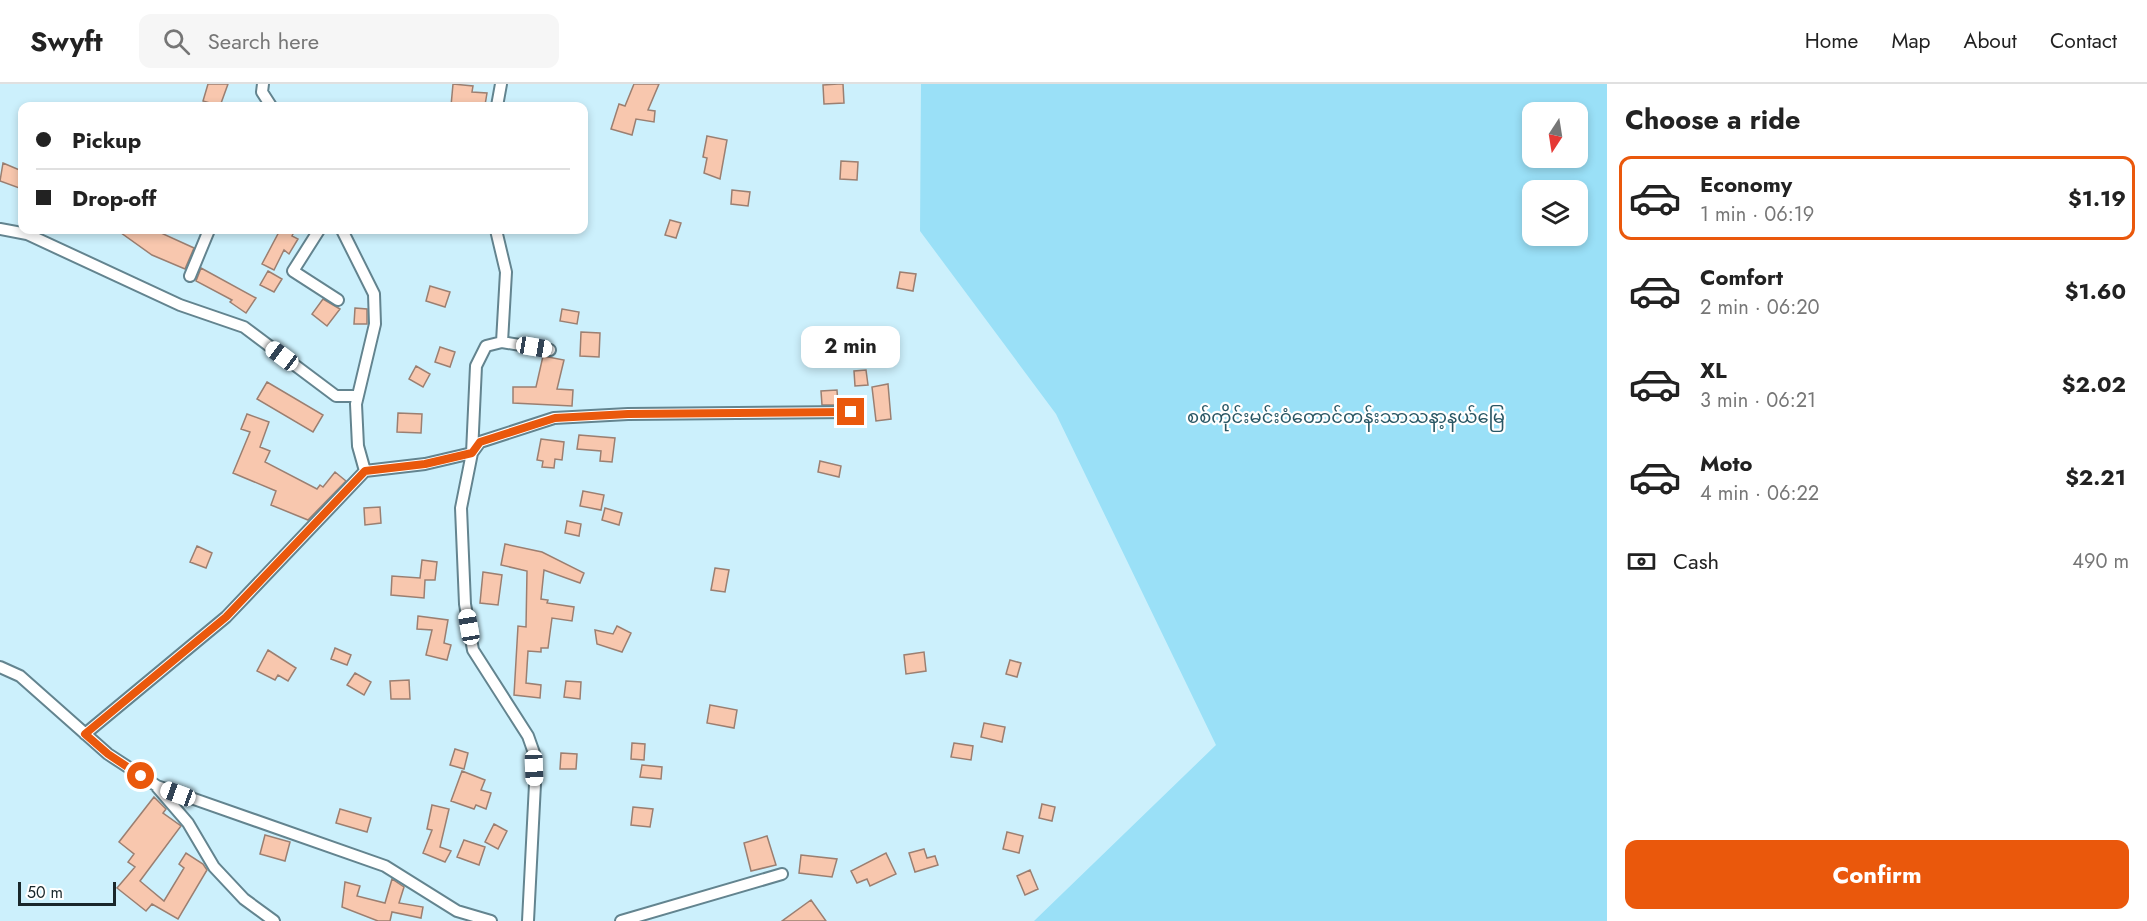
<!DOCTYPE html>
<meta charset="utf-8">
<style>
:root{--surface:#fff;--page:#f6f6f6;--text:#222;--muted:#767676;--line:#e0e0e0;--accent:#ea580c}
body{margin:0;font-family:Jost,"Noto Sans Myanmar",sans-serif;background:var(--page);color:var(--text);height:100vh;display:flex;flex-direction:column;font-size:22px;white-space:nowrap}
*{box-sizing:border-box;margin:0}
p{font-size:20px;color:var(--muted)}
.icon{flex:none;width:33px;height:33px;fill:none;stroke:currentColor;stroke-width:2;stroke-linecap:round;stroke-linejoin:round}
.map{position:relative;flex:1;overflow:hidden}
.sheet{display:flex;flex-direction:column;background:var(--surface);width:540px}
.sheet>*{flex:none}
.guide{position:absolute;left:18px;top:18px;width:570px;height:132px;border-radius:12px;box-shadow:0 3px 9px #0003;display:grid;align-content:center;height:132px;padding:0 18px;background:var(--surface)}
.needle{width:39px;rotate:192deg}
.controls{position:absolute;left:1522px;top:18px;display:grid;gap:12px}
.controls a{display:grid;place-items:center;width:66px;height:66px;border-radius:12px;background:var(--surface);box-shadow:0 3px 9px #0003;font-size:30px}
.scale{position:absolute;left:18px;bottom:15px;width:98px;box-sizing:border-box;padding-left:6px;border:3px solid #19272b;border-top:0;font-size:16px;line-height:21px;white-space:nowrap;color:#19272b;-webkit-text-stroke:4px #fff;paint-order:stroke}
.end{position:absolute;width:27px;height:27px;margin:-14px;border:8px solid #ea580c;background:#fff;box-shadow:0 0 0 3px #fff}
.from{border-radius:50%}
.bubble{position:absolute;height:42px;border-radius:12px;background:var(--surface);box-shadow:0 3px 9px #0003;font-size:20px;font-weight:700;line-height:42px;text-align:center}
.car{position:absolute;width:18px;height:36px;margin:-18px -9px;border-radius:8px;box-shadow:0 0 4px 2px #0007;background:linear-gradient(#fff 24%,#345 0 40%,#fff 0 76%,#345 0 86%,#fff 0)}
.guide b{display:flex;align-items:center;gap:21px;height:57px;font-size:22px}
.guide b+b{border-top:2px solid var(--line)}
.guide i{width:15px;height:15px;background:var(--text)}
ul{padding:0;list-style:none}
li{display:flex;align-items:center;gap:18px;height:84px;margin:0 12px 9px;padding:0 6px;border:3px solid transparent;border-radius:12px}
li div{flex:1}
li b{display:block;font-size:22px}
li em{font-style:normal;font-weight:700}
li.active{border-color:var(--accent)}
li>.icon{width:54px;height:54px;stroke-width:1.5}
h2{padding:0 18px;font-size:27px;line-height:72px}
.pay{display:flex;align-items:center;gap:15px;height:66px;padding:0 18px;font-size:22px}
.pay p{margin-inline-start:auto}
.button{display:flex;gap:12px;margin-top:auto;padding:12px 18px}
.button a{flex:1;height:69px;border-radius:12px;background:var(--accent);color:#fff;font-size:24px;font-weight:700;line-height:69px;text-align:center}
header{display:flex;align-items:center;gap:36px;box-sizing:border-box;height:84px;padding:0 30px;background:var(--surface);border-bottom:2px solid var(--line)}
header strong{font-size:28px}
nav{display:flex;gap:33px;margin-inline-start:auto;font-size:21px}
.search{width:420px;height:54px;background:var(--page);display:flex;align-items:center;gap:15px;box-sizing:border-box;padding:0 21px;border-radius:12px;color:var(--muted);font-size:22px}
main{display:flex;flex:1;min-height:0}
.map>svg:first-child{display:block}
.green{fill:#9ae0f7;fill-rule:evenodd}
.building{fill:#f8c7ae;stroke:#9b7f71;stroke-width:1.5}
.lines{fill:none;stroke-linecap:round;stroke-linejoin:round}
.minor-casing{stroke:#63848f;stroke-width:14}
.minor{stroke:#fff;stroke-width:10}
.route{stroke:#ea580c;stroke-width:8}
.labels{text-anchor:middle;stroke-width:4.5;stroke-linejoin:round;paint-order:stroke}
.park-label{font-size:18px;fill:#295765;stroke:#fff}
</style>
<header>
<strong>Swyft</strong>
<div class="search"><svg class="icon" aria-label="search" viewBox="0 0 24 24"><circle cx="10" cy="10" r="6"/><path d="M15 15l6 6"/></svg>Search here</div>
<nav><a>Home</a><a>Map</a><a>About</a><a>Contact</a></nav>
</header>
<main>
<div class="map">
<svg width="1607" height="837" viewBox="0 0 1607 837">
<rect width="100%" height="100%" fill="#ccf0fc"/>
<path class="green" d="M921,0H1607V837H1034L1216,661L1056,330L920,147ZM1533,28H1578V74H1533ZM1533,106H1578V152H1533Z"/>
<path class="building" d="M208,0H228L220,22L203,17Z
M453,0L473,2L472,8L487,9L485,21L451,22Z
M634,0H659L648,26L655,27L654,38L636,35L632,51L611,45L619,20L625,22Z
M838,0H843L844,19L824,20L823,1Z
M707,52L727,56L720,95L704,89L707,74L703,73Z
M841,77L858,78L857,96L840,95Z
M3,79L22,87V105L0,97Z
M732,106L750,108L748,122L731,120Z
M670,136L681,139L676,154L665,151Z
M117,146H163L161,149L194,164L185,185L152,171Z
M280,146H295L292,152L298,155L289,170L284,166L274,186L262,180Z
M201,184L256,214L246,229L230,218L232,216L196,197Z
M268,187L282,195L274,208L260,201Z
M900,188L916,190L913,207L897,204Z
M430,202L450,208L445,223L426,217Z
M323,215L340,225L327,242L312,230Z
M355,224L367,225V240H354Z
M562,225L579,228L577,240L560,237Z
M867,244L870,265L846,269L842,248Z
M581,248L600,249L599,273L580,272Z
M440,263L455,268L450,283L435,278Z
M543,272L564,276L557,305L573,306L572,322L513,319V303H536Z
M416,282L430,290L423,303L409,295Z
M866,286L868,301L855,302L854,287Z
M267,298L323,331L313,348L257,315Z
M888,300L891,335L876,337L872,303Z
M837,306L838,321H822L821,307Z
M398,329L422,330L421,349L397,348Z
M247,330L269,338L260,363L270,367L265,378L317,405L320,401L323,403L335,388L346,397L308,436L271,421L276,407L233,389L250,348L241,345Z
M579,351L615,354L612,378L600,377L601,367L577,365Z
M541,355L564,358L562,376L555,375L554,384L542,383L543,377L537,376Z
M820,377L841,382L839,393L818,388Z
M583,407L604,411L601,426L580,422Z
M380,423L381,439L365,441L364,424Z
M605,424L622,429L619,441L602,436Z
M567,437L581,440L579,452L565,449Z
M505,460L542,468L584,489L580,499L544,486L541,515L548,516L547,519L574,523L572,537L552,534L548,564H541V568L528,567L526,599L541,601L540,614L514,611L518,542L526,543L527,487L501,481Z
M197,462L212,469L206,484L190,478Z
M422,476L437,478L435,496H425L424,514L391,511L392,492L420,494Z
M715,484L729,486L725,508L711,506Z
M483,488L502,491L498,521L480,519Z
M418,532L448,536L444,559L451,561L447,576L426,571L432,546L417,545Z
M617,542L631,549L622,568L597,560L595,546L613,550Z
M335,564L351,571L347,581L331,575Z
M268,566L296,584L288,597L278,591L275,596L257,587Z
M924,568L926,587L906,590L904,571Z
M1010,576L1021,579L1017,593L1006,590Z
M355,589L371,598L364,611L347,601Z
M409,596L410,615H391L390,597Z
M566,597L581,598L580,615L564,613Z
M710,621L737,626L734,644L707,639Z
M984,639L1005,643L1002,658L981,653Z
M632,659L645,660L644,676L631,675Z
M954,659L973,662L971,676L951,673Z
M455,665L468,669L464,685L450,681Z
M561,669L577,670L576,685H560Z
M642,681L662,683L661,695L640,693Z
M462,687L485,696L481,706L491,709L486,725L476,721L474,725L451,717Z
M154,713L166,725L163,729L181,742L140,797L164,817L184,784L179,780L186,769L203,780L207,786L178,835L152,820L146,827L117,804L135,783L128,778L134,770L119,758Z
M1042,720L1055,723L1052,737L1039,734Z
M432,721L449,725L440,763L451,767L445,778L423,769L432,746L427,745Z
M633,723L653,725L650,743L631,741Z
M340,725L371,734L367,748L336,739Z
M494,740L507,747L498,765L485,758Z
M1007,748L1023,752L1019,769L1003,765Z
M265,751L290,758L285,777L260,770Z
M767,752L776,781L751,787L744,759Z
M464,756L485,763L479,781L457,773Z
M924,765L927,774L935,772L938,781L915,788L909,769Z
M886,769L896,790L870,802L867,795L857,799L851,787Z
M801,771L837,775L832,793L799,789Z
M1030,786L1038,805L1025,811L1017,792Z
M392,795L404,803L399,819L423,823L421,834L392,828L390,837H378L342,823L345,798L360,802L357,812L385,819Z
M811,816L826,837H782Z"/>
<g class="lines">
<g class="minor-casing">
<path id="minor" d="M263,0L262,8L271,22
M497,22L501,0
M0,145L27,150L180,221L244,243L336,312H358
M319,146L293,187L338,216
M342,146L374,210L375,240L356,320L358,362L365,387
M496,146L506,188L502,258
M190,192L209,146
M0,583L20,592L108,670L157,702L385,782L457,827L491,837
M85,650L226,533L365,387L425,380L472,369L480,358L554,334L628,330L851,328
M157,703L188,739L214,783L244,815L274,837
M528,837L535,700L534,669L528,652L473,566L465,520L461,424L472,369L476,282L486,262L502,258L550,266
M621,837L782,790"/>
</g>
<use href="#minor" class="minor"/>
</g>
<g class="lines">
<path class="route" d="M141,692L108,670L85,650L226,533L365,387L425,380L472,369L480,358L555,334L628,330L851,328"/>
</g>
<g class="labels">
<g class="park-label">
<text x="1346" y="339">စစ်ကိုင်းမင်းဝံတောင်တန်းသာသနာ့နယ်မြေ</text>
</g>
</g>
</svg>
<div class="controls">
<a><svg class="needle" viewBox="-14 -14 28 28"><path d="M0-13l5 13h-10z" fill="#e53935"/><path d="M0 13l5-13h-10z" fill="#767676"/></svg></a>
<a><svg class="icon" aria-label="layers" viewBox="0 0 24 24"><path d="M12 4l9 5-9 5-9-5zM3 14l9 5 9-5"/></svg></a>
</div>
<div class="scale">50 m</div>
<i class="end from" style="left:141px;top:692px"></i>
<i class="end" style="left:851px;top:328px"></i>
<div class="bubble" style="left:801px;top:242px;width:99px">2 min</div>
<i class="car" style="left:534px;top:263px;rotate:99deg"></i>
<i class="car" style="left:282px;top:272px;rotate:307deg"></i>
<i class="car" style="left:469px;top:543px;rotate:350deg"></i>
<i class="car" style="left:534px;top:684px;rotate:178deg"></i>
<i class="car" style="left:178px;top:710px;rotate:290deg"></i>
<div class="guide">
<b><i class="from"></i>Pickup</b>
<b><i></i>Drop-off</b>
</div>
</div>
<section class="sheet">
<h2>Choose a ride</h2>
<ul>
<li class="active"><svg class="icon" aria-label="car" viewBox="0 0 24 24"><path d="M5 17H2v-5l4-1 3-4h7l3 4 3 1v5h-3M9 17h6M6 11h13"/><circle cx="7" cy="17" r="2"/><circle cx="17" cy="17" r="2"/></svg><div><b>Economy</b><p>1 min · 06:19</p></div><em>$1.19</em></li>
<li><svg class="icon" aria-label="car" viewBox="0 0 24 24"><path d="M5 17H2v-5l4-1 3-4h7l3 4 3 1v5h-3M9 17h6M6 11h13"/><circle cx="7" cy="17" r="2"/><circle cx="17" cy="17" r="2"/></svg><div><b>Comfort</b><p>2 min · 06:20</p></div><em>$1.60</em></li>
<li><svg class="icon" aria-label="car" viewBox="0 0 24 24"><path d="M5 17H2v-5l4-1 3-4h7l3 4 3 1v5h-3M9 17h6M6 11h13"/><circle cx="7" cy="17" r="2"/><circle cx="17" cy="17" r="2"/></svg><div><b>XL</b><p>3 min · 06:21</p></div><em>$2.02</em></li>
<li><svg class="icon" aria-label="car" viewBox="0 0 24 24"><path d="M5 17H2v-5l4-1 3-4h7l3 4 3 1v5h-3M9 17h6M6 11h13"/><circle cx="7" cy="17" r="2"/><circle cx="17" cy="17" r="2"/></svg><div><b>Moto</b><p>4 min · 06:22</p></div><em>$2.21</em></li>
</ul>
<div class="pay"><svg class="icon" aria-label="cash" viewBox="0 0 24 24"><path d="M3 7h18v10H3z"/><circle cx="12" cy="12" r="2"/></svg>Cash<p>490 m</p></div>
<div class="button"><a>Confirm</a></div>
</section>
</main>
